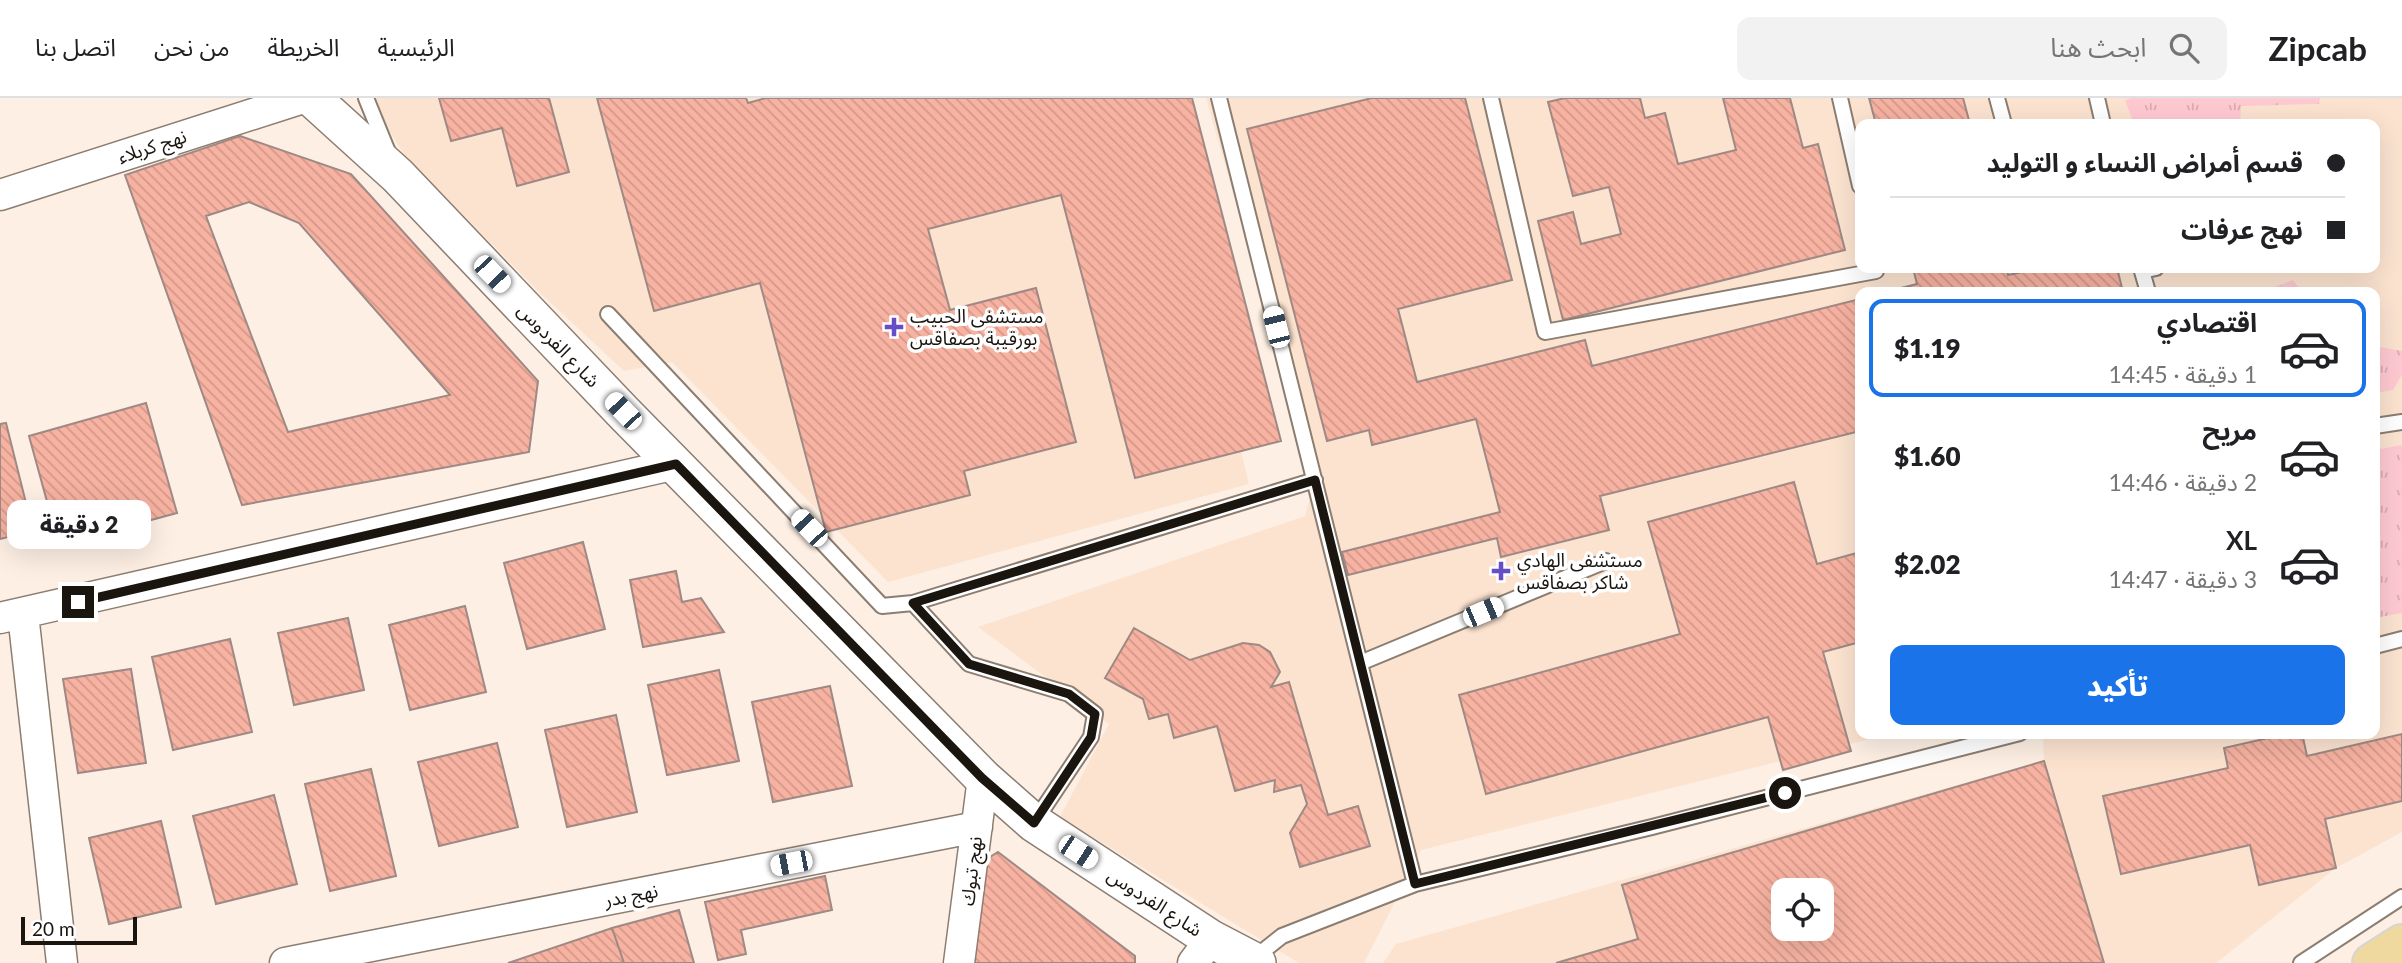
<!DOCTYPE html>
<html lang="ar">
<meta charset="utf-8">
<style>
:root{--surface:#fff;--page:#f2f2f2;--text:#202124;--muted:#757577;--line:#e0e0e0;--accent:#1a73e8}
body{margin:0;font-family:Lato,"Noto Sans Arabic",sans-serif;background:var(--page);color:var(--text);direction:rtl;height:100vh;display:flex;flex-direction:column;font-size:26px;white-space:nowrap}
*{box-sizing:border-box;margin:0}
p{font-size:23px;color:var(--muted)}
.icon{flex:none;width:38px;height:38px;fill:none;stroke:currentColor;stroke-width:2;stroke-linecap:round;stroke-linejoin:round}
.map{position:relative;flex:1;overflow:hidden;direction:ltr}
.drawer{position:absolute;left:1855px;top:189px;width:525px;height:452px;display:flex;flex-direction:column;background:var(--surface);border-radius:14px;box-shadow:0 7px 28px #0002;direction:rtl}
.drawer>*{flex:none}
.hud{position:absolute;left:1855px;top:21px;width:525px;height:154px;border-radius:14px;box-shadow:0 7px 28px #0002;direction:rtl;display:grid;align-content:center;height:154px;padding:0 35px;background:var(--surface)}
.controls{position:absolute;left:1771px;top:780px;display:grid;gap:14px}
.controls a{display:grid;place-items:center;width:63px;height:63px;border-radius:14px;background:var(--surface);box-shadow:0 7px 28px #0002;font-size:35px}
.scale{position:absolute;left:21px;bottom:18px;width:116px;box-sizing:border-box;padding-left:7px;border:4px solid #1b1510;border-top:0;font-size:19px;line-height:24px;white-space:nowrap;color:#1b1510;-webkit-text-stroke:5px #fff;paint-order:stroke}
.end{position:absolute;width:32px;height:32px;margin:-16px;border:9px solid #1b1510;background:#fff;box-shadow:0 0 0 4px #fff}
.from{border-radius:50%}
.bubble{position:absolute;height:49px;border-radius:14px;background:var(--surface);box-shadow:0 7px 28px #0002;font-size:23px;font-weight:800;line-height:49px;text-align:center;direction:rtl}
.car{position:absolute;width:21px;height:42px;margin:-21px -10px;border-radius:9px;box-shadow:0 0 5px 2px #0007;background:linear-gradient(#fff 24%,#345 0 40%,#fff 0 76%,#345 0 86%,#fff 0)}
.hud b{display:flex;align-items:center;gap:24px;height:66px;font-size:26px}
.hud b+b{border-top:2px solid var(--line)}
.hud i{width:18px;height:18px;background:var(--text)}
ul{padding:12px 0 0;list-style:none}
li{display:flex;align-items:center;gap:21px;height:98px;margin:0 14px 10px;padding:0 21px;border:4px solid transparent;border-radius:14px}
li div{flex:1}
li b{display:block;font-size:26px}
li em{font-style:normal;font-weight:800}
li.selected{border-color:var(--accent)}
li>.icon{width:63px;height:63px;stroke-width:1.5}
.cta{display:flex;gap:14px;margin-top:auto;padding:14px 35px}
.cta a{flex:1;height:80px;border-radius:14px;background:var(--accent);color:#fff;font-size:28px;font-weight:800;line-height:80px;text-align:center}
header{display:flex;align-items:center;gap:42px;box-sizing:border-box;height:98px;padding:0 35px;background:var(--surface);border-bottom:2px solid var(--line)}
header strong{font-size:33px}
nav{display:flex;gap:38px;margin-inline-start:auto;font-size:24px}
.search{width:490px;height:63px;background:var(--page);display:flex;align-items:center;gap:18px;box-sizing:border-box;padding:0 24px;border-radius:14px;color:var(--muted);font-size:26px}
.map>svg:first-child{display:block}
.built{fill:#fbe3d0;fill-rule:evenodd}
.grass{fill:url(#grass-tufts)}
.building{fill:url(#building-back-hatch);stroke:#9e8984;stroke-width:2;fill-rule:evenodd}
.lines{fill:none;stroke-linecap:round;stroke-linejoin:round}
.service-casing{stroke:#8c7d71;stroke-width:18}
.minor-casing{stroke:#8c7d71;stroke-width:33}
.tertiary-casing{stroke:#8c7d71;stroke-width:40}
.primary-casing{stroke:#d6d5d4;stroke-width:42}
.service{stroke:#fff;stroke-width:14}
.minor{stroke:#fff;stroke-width:30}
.tertiary{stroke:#fff;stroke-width:37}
.primary{stroke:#f0d99f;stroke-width:38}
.route{stroke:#1b1510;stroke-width:9}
.poi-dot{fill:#664ec7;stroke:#fff;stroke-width:2.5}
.labels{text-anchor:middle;stroke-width:7;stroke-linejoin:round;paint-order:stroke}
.street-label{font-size:19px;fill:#1b1510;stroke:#fff}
.poi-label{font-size:19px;fill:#1b1510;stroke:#fff;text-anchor:start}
</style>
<header>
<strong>Zipcab</strong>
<div class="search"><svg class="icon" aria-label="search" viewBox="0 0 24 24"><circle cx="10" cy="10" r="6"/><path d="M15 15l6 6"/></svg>ابحث هنا</div>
<nav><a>الرئيسية</a><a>الخريطة</a><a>من نحن</a><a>اتصل بنا</a></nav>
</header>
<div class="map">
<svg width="2402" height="865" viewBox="0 0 2402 865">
<defs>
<pattern id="grass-tufts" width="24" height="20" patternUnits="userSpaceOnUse" patternTransform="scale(1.75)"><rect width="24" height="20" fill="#ffc9d2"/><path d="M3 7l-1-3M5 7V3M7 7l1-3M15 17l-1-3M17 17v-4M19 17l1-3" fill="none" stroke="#daacb3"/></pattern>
<pattern id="building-back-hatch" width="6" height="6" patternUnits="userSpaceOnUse" patternTransform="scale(1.75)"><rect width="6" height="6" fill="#f7b2a1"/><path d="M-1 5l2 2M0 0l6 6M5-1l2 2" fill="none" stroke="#d3988a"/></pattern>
</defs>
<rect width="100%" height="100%" fill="#fdefe3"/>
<path class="built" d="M369,0H1155L1249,386L888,484L672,264L624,273L540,195L405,58Z
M1206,0H2402V734L2336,770L2216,865H2104L2044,663L2043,635H2375V194H1860V635H1894L1421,752L1364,865H1299L1060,719L1109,626L978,529L1305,418L1315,382ZM1860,26H2375V170H1860Z
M2031,666L2078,865H1383L1396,846ZM1783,793H1822V831H1783Z"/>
<path class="grass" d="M2131,0H2320L2319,6L2241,8L2240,26H2134L2125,2Z
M2293,182L2302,194H2262Z
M2375,248L2402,253V277L2393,292L2375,295Z
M2402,347V515L2375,520V352Z"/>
<path class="building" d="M439,0H549L569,74L517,88L502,30L451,43Z
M597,0H746L748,5L766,0H1192L1281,343L1135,380L1061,97L928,131L950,212L1036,190L1076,344L964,373L970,397L826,434L760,185L654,213Z
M1372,0H1465L1512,182L1398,211L1417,284L1585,242L1592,268L1860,201V333L1600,398L1609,432L1501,459L1497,440L1348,477L1342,454L1500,414L1476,321L1372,347L1369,332L1327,343L1247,31Z
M1565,0H1640L1645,20L1665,15L1678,66L1736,52L1723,0H1790L1803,50L1818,46L1845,152L1563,222L1538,123L1573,114L1581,146L1621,136L1609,89L1573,98L1548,4Z
M1869,0H1963L1970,26H1876Z
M240,38L351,76L538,283L529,354L242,407L125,77ZM249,104L299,125L450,297L288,334L206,118Z
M1913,170H2007L2008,177L2022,174L2021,170H2117L2123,194H1885L1917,186Z
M146,305L177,415L59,447L29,338Z
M6,325L33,433L0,441V326Z
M1794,384L1817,466L1860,454V544L1823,554L1851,653L1783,672L1768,619L1486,696L1459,597L1680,536L1648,424Z
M583,444L605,531L527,551L504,465Z
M676,473L682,504L701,500L724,534L643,549L630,482Z
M465,508L486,594L410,612L389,527Z
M348,520L364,592L294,607L278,535Z
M1134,530L1190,562L1243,545L1259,547L1270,554L1280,574L1271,589L1289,584L1328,717L1358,708L1370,748L1300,769L1290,735L1307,706L1301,687L1274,694L1275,682L1235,693L1217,628L1174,640L1168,616L1149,621L1143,601L1105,580Z
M230,541L252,634L173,652L152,559Z
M131,571L146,665L78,675L63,581Z
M719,572L739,663L667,677L648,587Z
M830,588L852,688L773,704L752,604Z
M616,617L637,714L567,729L545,632Z
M2290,635H2302L2307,658L2402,636V703L2325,721L2336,770L2259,787L2250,747L2121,776L2103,698L2228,670L2224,650Z
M497,645L518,729L439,748L418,664Z
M2044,663L2104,865H1556L1638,841L1622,787ZM1783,793H1822V831H1783Z
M371,671L396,778L330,793L305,686Z
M274,697L297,786L216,806L193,718Z
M161,723L181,809L109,826L89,740Z
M998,754L1135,858V865H974L979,766Z
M825,778L832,812L741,832L746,856L718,862L705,804Z
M679,812L694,865H624L612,830Z
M612,830L624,865H508Z"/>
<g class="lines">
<g class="service-casing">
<path id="service" d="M366,0L388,54
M1219,0L1415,786L1652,729L2020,635
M1491,0L1545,234L1876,173L1875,170
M1840,0L1860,88
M1997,0L2004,26
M2097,0L2103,26
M2141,170L2148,194
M2142,173L2156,170
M608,216L882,508L913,505L1315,382
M2375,328L2402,324
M913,505L969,566L1069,596L1095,616L1091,639L1035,723
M2375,548L2402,541
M1360,565L1606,463
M1253,861L1282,838L1415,786
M2301,865L2402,799"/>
</g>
<g class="minor-casing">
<path id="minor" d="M0,97L303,0
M23,516L62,865
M0,520L676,366
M285,865L977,729
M959,865L983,680
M1193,865L1211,841"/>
</g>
<g class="tertiary-casing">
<path id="tertiary" d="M312,0L398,78L623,314L983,680L1034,725L1211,841L1257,865"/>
</g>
<g class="primary-casing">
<path id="primary" d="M2372,865L2402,846"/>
</g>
<use href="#service" class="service"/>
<use href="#minor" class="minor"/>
<use href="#tertiary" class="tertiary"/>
<use href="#primary" class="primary"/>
</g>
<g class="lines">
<path class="route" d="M78,504L676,366L982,680L1034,725L1091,639L1095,616L1069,596L969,566L913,505L1315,382L1415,786L1785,695"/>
</g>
<g class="poi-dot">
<path d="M890.5 218.5h7v7h7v7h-7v7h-7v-7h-7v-7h7z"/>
<path d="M1497.5 462.5h7v7h7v7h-7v7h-7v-7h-7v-7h7z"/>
</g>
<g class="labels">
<g class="street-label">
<text transform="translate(152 48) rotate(-18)" y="7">نهج كربلاء</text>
<text transform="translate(559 247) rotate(46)" y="7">شارع الفردوس</text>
<text transform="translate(971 773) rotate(-83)" y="7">نهج تبوك</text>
<text transform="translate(631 797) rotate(-11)" y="7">نهج بدر</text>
<text transform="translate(1155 804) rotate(33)" y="7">شارع الفردوس</text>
</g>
<g class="poi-label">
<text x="910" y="225">مستشفى الحبيب<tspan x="910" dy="22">بورقيبة بصفاقس</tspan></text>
<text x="1517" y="469">مستشفى الهادي<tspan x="1517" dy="22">شاكر بصفاقس</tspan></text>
</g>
</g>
</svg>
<div class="controls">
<a><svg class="icon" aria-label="locate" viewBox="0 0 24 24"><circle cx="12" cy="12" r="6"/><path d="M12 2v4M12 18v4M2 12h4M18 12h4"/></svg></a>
</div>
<div class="scale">20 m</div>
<i class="end from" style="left:1785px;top:695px"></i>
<i class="end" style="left:78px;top:504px"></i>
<div class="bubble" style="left:7px;top:402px;width:144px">2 دقيقة</div>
<i class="car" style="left:492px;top:176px;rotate:136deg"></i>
<i class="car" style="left:1276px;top:229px;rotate:346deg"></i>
<i class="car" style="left:623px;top:313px;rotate:316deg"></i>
<i class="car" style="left:809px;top:430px;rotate:317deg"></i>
<i class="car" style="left:1483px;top:514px;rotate:67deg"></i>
<i class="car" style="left:1078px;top:754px;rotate:123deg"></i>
<i class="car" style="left:791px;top:765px;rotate:259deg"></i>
<div class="hud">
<b><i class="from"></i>قسم أمراض النساء و التوليد</b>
<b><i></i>نهج عرفات</b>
</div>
<section class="drawer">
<ul>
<li class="selected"><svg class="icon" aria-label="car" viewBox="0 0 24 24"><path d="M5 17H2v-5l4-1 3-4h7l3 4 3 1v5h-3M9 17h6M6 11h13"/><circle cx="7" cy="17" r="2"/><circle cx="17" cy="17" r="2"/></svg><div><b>اقتصادي</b><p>1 دقيقة · 14:45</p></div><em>$1.19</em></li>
<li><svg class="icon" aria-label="car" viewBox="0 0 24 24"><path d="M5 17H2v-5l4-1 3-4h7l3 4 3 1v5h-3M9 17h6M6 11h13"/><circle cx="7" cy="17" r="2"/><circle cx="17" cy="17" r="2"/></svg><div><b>مريح</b><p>2 دقيقة · 14:46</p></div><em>$1.60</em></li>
<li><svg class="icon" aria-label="car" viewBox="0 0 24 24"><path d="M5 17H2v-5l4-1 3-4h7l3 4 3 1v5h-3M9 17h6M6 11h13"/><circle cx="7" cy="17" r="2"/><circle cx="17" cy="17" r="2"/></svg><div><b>XL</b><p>3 دقيقة · 14:47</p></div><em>$2.02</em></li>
</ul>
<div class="cta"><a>تأكيد</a></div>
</section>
</div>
